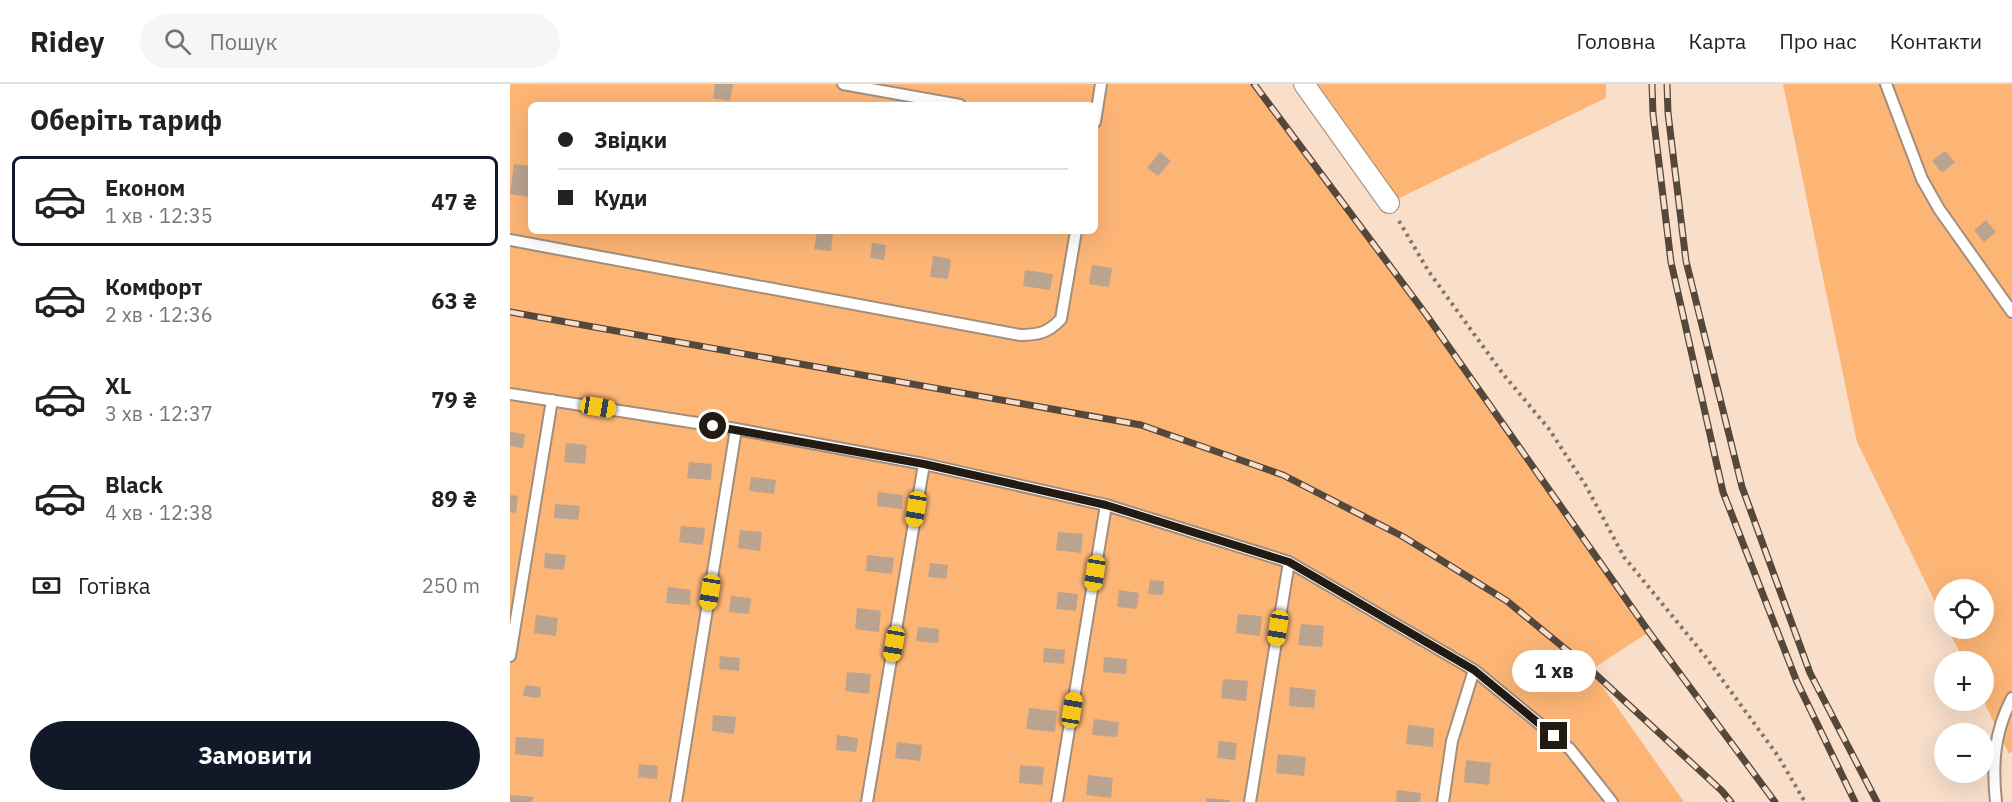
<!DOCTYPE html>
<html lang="uk">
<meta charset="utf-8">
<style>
:root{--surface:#fff;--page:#f6f6f6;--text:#222;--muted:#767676;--line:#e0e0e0;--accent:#111827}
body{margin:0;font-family:"IBM Plex Sans",sans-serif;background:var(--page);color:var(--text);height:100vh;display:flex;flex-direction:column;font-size:22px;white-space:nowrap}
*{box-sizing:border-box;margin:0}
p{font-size:20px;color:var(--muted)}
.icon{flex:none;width:33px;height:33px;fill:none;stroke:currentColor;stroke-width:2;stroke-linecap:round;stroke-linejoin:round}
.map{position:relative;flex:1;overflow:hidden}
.panel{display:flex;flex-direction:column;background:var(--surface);width:510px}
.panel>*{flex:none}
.top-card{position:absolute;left:18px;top:18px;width:570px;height:132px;border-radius:9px;box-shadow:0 6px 24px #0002;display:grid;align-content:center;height:132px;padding:0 30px;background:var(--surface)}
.tools{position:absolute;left:1424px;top:495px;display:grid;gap:12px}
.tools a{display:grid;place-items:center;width:60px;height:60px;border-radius:50%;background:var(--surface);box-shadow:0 6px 24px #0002;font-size:30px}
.end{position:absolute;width:27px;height:27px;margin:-14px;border:8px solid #231a12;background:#fff;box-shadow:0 0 0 3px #fff}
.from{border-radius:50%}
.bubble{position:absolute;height:42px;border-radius:21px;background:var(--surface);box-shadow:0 6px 24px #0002;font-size:20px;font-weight:800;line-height:42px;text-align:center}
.car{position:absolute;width:18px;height:36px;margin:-18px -9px;border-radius:8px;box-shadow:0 0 4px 2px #0007;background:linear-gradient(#f5c518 24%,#345 0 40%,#f5c518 0 76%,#345 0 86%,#f5c518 0)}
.top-card b{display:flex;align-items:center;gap:21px;height:57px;font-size:22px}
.top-card b+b{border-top:2px solid var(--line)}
.top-card i{width:15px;height:15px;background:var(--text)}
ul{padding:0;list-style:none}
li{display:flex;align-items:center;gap:18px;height:90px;margin:0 12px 9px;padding:0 18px;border:3px solid transparent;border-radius:9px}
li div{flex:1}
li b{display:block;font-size:22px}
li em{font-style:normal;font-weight:800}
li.current{border-color:var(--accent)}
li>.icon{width:54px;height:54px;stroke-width:1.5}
h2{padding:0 30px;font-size:27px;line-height:72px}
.pay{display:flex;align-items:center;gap:15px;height:66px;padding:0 30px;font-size:22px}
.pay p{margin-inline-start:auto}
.action{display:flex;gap:12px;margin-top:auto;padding:12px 30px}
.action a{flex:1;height:69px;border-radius:36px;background:var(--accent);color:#fff;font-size:24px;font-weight:800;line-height:69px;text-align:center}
header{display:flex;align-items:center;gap:36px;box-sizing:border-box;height:84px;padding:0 30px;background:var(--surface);border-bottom:2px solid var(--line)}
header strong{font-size:28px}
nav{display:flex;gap:33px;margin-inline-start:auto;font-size:21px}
.search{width:420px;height:54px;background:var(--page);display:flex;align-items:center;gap:15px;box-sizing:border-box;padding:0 21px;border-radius:33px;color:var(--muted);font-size:22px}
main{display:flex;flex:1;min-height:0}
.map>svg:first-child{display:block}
.green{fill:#fdb576;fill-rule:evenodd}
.building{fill:#baa38f}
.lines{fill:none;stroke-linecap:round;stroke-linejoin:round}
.service-casing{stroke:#a48d7a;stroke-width:14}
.minor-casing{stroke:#a48d7a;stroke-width:22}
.path{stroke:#857567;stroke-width:4;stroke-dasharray:3 4.5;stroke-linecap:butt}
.service{stroke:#fff;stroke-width:10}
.minor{stroke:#fff;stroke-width:20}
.rail-casing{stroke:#54473c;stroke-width:7}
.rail{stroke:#f9dfca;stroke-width:4.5;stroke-dasharray:14;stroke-linecap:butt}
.route{stroke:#231a12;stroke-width:8}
</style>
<header>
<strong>Ridey</strong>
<div class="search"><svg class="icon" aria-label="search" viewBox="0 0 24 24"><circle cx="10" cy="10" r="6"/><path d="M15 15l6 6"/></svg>Пошук</div>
<nav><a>Головна</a><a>Карта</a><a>Про нас</a><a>Контакти</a></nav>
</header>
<main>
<section class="panel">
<h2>Оберіть тариф</h2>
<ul>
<li class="current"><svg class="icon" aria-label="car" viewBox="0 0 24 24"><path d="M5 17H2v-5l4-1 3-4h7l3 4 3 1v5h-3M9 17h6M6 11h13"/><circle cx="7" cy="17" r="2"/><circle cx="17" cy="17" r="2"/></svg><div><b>Економ</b><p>1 хв · 12:35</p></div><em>47 ₴</em></li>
<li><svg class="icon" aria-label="car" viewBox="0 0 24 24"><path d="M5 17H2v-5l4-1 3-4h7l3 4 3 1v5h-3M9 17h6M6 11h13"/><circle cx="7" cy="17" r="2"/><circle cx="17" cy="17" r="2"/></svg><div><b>Комфорт</b><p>2 хв · 12:36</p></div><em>63 ₴</em></li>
<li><svg class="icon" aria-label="car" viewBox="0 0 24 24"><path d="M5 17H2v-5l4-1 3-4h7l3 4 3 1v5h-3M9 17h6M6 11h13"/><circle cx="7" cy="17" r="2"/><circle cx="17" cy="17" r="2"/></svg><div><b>XL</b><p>3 хв · 12:37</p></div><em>79 ₴</em></li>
<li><svg class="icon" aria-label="car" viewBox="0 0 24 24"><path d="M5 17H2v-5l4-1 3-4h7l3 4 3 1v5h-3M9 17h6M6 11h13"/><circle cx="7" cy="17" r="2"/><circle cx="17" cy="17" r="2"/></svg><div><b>Black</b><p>4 хв · 12:38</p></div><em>89 ₴</em></li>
</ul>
<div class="pay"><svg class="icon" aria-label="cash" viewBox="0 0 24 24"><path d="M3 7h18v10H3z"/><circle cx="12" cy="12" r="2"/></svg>Готівка<p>250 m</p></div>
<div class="action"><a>Замовити</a></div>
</section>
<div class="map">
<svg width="1502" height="718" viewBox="0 0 1502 718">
<rect width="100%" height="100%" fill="#f9dfca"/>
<path class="green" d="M0,0H744L915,229L1139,548L1081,586L1174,718H0ZM21,21H585V147H21Z
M794,0H1096V14L879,119Z
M1273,0H1502V667L1499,670L1473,616V578L1454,577L1438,545L1473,544V506H1434V536L1347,358Z"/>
<path class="building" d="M205,0H223L220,17L203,14Z
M1435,67L1445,78L1432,89L1422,77Z
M650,68L661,77L648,92L637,84Z
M4,80L21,82L19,113L0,110Z
M1476,136L1486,148L1474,158L1464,146Z
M307,148L323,150L321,167L304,165Z
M362,159L376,161L374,176L360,174Z
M423,172L441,175L438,195L420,193Z
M582,181L602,184L599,203L579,200Z
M515,186L543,190L540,206L513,202Z
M0,348L15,350L13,364L0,362Z
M56,359L77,361L75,380L54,378Z
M179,378L202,380L201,396L177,394Z
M241,393L266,396L264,410L239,407Z
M368,408L393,411L392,425L367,422Z
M0,411L8,412L6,429L0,428Z
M45,420L70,422L68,436L44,434Z
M171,442L195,444L193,461L169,458Z
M230,446L252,448L250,467L228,464Z
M548,448L573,450L571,469L546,466Z
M35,469L56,471L54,486L34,484Z
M357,471L384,474L382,490L356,487Z
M420,479L438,481L436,495L418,493Z
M640,496L654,497L653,511L638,510Z
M158,503L181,506L180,521L156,519Z
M609,506L629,509L627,525L607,523Z
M548,508L568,510L566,527L546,525Z
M221,512L241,514L239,530L219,528Z
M347,524L371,527L369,548L345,545Z
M728,530L752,532L750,552L726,549Z
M26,531L48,534L46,552L24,549Z
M791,540L814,542L812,563L788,561Z
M408,543L429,545L428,559L406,557Z
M534,564L555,566L554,580L533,578Z
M210,572L230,574L229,587L209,585Z
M594,573L617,575L616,590L593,588Z
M337,588L361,590L359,610L335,607Z
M713,595L738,597L736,617L711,614Z
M15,601L31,603L30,614L13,612Z
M780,603L806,606L804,624L779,622Z
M519,624L547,627L545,648L516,645Z
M203,631L226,633L224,650L202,647Z
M584,635L609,638L607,653L582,651Z
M898,641L924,644L923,663L896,660Z
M327,651L348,654L346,668L326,666Z
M6,653L34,655L33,673L5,670Z
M709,657L727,659L725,676L707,674Z
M387,658L412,661L410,677L385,674Z
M768,670L796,673L794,692L766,689Z
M956,676L981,679L979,701L954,698Z
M129,680L148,682L147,695L128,693Z
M510,681L534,683L532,701L509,699Z
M578,691L603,694L601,714L576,711Z
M887,706L911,709L910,718H886Z
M0,711L23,713L22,718H0Z
M696,714L720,716L719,718H696Z"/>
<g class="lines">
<g class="service-casing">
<path id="service" d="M333,0L450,21
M1376,0L1412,95L1429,125L1502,228
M585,38L591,0
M0,156L510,251C528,251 538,249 551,235L566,147
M0,310L226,345L414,380L596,421L779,478L964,586L1060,665L1102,718
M0,572L42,316
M166,718L226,345
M357,718L414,380
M547,718L596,421
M740,718L779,478
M933,718L942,657L964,586
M1486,718C1482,681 1484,648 1502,614"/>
</g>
<g class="minor-casing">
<path id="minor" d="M794,0L879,119"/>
</g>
<path class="path" d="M889,137L919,188L993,290L1039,345L1076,402L1114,473L1195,572L1268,672L1295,718"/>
<use href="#service" class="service"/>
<use href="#minor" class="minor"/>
<g class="rail-casing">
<path id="rail" d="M744,0L915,229L1139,548L1265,718
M1142,0L1143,30L1161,178L1213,408L1287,598L1345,718
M1157,0L1158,29L1176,177L1232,403L1300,589L1367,718
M0,228L631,341L773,391L892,452L997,517L1081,586L1212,707L1221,718"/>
</g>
<use href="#rail" class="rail"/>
</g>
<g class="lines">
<path class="route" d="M203,342L414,380L596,421L779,478L964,586L1044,652"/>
</g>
</svg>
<div class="tools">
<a><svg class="icon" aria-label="locate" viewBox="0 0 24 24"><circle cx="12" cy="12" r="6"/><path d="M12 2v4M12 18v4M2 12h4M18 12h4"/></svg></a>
<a>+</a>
<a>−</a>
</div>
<i class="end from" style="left:203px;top:342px"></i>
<i class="end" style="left:1044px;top:652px"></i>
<div class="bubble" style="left:1002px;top:566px;width:84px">1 хв</div>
<i class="car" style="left:88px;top:323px;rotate:99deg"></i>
<i class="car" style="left:406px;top:425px;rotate:189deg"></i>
<i class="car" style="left:585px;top:489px;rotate:189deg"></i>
<i class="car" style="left:200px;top:508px;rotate:189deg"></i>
<i class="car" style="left:768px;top:544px;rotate:189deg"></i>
<i class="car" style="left:384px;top:560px;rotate:190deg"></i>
<i class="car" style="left:562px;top:626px;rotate:9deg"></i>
<div class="top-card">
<b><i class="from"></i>Звідки</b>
<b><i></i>Куди</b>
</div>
</div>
</main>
